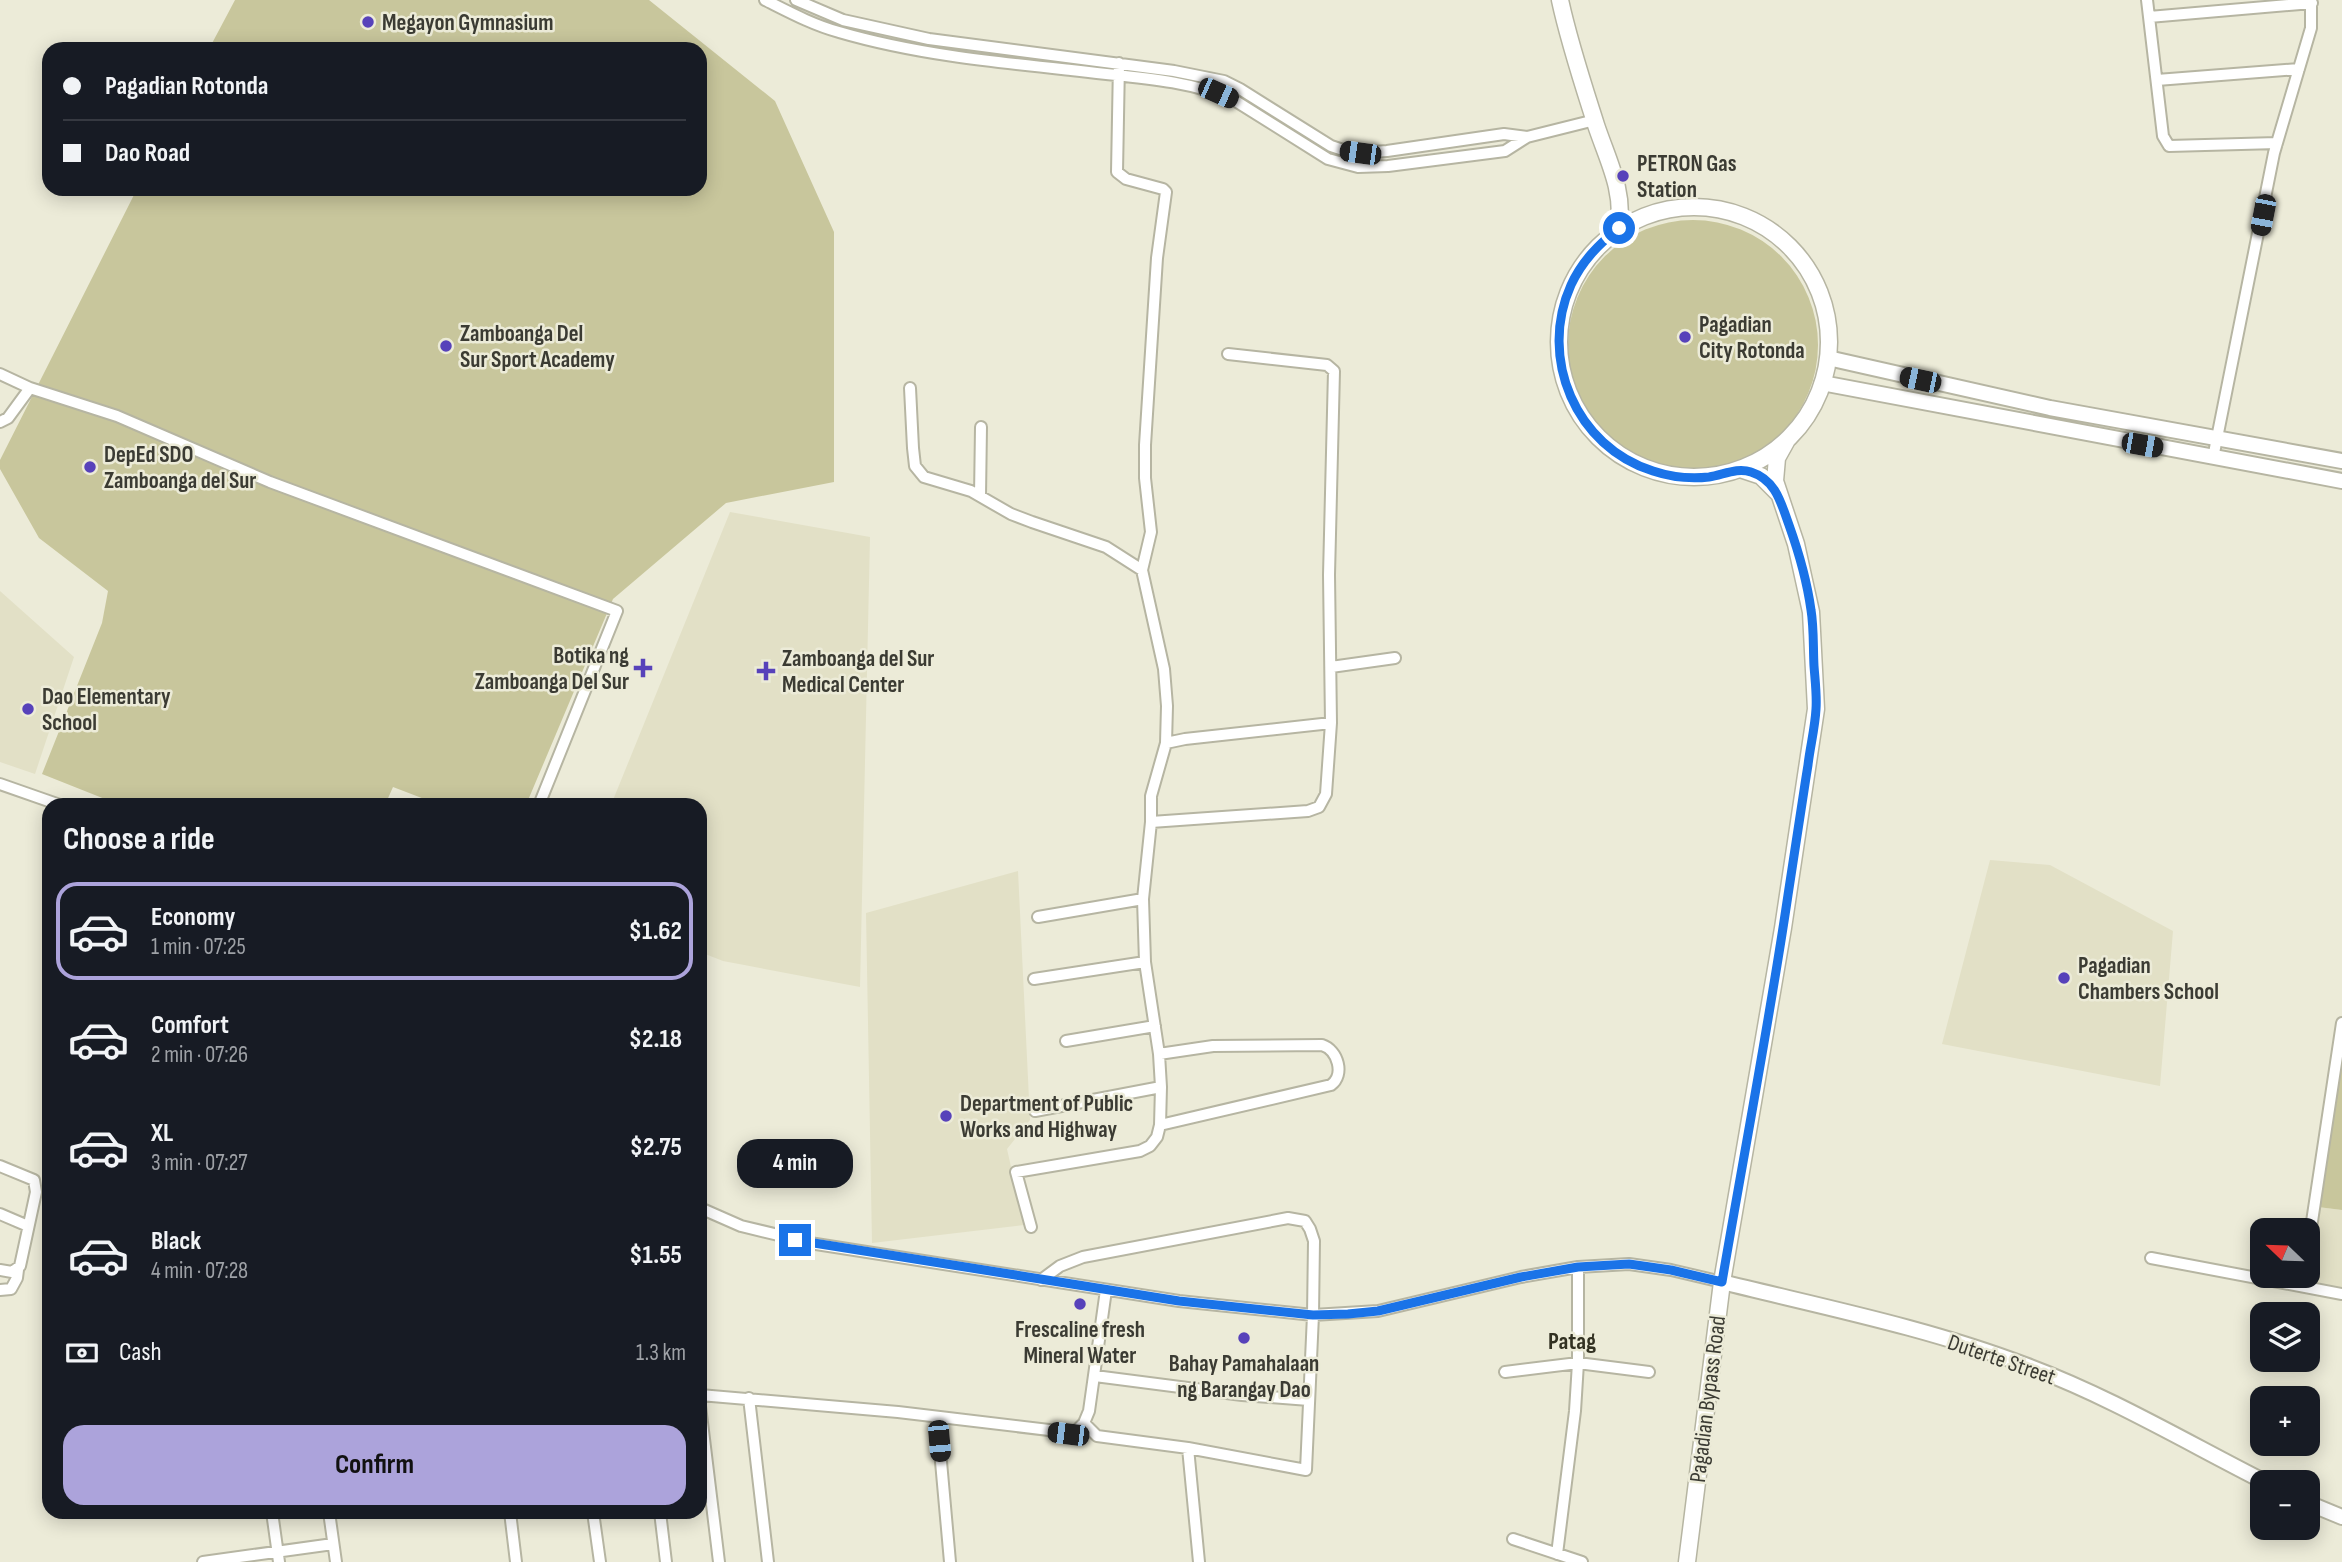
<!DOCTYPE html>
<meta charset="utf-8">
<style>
:root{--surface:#171b24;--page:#242831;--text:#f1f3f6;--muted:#9ea1a6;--line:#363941;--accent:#aca3db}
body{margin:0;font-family:"Sofia Sans Condensed",sans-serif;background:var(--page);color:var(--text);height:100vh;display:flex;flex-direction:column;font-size:26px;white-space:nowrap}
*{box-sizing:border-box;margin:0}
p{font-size:23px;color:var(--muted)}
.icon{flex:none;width:38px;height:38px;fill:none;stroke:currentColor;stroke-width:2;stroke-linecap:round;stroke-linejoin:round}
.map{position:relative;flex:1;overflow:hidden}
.details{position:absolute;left:42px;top:798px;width:665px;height:721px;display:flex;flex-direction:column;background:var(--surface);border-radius:21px;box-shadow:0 4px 18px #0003}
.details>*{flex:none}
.hud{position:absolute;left:42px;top:42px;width:665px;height:154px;border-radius:21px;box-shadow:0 4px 18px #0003;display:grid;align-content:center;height:154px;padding:0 21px;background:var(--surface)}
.needle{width:46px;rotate:293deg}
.controls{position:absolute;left:2250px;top:1218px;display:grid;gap:14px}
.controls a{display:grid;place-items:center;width:70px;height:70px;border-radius:14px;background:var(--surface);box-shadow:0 4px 18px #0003;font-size:35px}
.end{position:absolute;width:32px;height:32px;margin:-16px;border:9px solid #1a73e8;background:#fff;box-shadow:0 0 0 4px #fff}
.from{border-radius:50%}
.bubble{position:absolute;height:49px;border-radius:21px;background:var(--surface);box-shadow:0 4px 18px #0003;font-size:23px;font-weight:700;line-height:49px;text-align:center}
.car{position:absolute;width:21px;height:42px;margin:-21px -10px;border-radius:9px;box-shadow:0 0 5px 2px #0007;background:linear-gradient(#222 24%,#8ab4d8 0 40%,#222 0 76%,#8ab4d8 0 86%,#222 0)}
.hud b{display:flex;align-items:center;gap:24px;height:66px;font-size:26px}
.hud b+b{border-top:2px solid var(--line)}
.hud i{width:18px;height:18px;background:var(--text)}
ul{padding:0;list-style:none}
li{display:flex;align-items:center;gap:21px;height:98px;margin:0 14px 10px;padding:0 7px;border:4px solid transparent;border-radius:21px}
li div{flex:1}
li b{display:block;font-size:26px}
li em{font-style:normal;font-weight:700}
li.current{border-color:var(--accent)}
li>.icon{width:63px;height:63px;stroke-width:1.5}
h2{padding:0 21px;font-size:32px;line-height:84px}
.pay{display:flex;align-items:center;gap:18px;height:77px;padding:0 21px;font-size:26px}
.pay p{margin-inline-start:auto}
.button{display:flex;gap:14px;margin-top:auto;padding:14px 21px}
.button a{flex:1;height:80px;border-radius:21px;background:var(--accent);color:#111;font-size:28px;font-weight:700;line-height:80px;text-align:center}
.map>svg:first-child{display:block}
.built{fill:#e2e0c6}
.green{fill:#c8c69c}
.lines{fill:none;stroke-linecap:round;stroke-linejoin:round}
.minor-casing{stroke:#b6b5a2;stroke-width:14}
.major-casing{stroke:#b6b5a2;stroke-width:18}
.highway-casing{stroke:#b6b5a2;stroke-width:19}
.minor{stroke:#fff;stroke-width:10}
.major{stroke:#fff;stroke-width:14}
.highway{stroke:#fff;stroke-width:16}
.route{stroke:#1a73e8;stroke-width:9}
.poi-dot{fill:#5742ba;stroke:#ecebd8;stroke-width:2.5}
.labels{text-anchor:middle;stroke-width:5;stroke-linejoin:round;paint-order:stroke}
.poi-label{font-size:23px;font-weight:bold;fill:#3b3b33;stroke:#ecebd8;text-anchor:start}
.street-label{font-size:23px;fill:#3b3b33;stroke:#ecebd8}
.neighbourhood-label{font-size:24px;font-weight:bold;fill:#323122;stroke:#ecebd8}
</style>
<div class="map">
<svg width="2342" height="1562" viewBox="0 0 2342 1562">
<rect width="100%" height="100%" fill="#ecebd8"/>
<path class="built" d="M730,512L870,537L860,987L723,961L700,952V805H611Z
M0,591L74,657L35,774L0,762Z
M1990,860L2050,865L2173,931L2160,1086L1942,1044Z
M1018,871L1030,1120L1007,1149L1024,1225L872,1243L866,913Z
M2318,1207L2342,1210V1289L2308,1283Z"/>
<path class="green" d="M235,0H649L775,101L834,232V482L726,503L613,599L526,805H440L393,787L385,805H120L42,774L102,623L108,591L39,538L0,469V460L137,189H700V49H209Z
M1568 345a125 125 0 1 1 250 0a125 125 0 1 1-250 0Z
M2341,1064H2342V1210L2318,1207Z"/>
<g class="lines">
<g class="minor-casing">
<path id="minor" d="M765,0C789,12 813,25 839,32C914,54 994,62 1071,70C1125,77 1184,78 1234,100L1328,159L1358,167L1388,166L1505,151L1527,137L1595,120
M796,0L843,20L929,39L1174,71L1224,81L1240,89L1331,146L1343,150L1360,153L1387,151L1504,134L1527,137
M2147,0L2163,136L2169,146L2277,143
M2149,17L2312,3
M2157,80L2299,69
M0,374L30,388L117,416L270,482L617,611L539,805
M910,388L913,448L915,466L924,477L971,491L1011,514L1032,522L1106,547L1142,570
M0,422L8,418L30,388
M2213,458L2274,153L2311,28V0
M980,496L981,427
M1331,667L1395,658
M1166,743L1185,739L1331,723
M0,784L60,805
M1151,822L1308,811L1319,807L1326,794L1331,723L1329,575L1334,371L1327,365L1228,354
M1038,917L1143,899
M1034,979L1145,962
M1066,1041L1155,1026
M1159,1054L1213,1046L1322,1045C1338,1050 1345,1075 1331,1085L1160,1125
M1035,1111L1161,1087
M0,1166L34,1180L36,1192L20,1266L12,1272L0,1270
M700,1208L741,1226L816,1244L1179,1301L1313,1315L1378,1311L1521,1277L1578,1267L1629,1264L1671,1270L1722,1282
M0,1214L28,1226
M1031,1227L1016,1172L1140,1151L1150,1146L1157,1137L1160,1125L1161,1087L1159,1054L1145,962L1143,899L1151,822V796L1166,743L1167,706L1164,669L1142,570L1151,532L1145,478V445L1157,258L1166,192L1163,189L1126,179L1117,172L1119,63
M2308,1248L2342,1023
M2151,1258L2342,1294
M1041,1280L1060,1266L1083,1257L1288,1218L1305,1221L1310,1229L1314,1241L1313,1315L1306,1470L1188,1448L1097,1436L1084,1423
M0,1290L11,1289L17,1278L18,1270
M1505,1372L1578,1363L1649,1372
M1095,1376L1242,1395L1309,1400
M700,1395L898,1412L1074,1433L1084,1423L1089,1411L1106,1290
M749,1398L768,1562
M700,1406L719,1562
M937,1417L950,1562
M1188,1448L1199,1562
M272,1512L279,1562
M329,1512L336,1562
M510,1512L516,1562
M593,1512L600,1562
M660,1512L666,1562
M1513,1539L1582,1562
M1557,1554L1575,1411L1578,1363V1267
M203,1562L333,1544"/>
</g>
<g class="major-casing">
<path id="major" d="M1828,358L2050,408L2342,461
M1822,383L2342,481
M1722,1282C1823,1307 1928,1328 2025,1365C2109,1396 2186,1442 2265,1482
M2308,1503L2342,1517"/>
</g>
<g class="highway-casing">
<path id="highway" d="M1560,0C1569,42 1583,84 1596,125C1608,161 1624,189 1619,228
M1559 342a135 135 0 1 1 270 0a135 135 0 1 1-270 0Z
M1740,469L1761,476L1778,493
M1687,1562L1722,1282L1783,928L1816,709L1811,612L1796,544L1775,481L1777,458L1787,440"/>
</g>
<use href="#minor" class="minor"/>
<use href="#major" class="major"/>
<use href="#highway" class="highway"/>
</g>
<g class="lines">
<path class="route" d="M795,1240L1179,1301L1313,1315L1348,1314L1378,1311L1521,1277L1578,1267L1629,1264L1671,1270L1722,1282C1744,1153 1769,1024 1788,895C1795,851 1801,808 1808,765C1810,747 1815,728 1816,709C1817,695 1815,680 1814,666C1813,647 1814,628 1811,610C1807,581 1799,553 1789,525C1781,503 1776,480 1751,472C1737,467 1723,475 1709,477C1691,479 1671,477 1653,471C1576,447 1538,358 1571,285C1582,261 1599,244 1619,228"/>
</g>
<g class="poi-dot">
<circle cx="368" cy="22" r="7"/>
<circle cx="1623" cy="176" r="7"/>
<circle cx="1685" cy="337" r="7"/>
<circle cx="446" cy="346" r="7"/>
<circle cx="90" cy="467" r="7"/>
<path d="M639.5 657.5h7v7h7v7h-7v7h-7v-7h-7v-7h7z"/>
<path d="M762.5 660.5h7v7h7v7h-7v7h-7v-7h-7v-7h7z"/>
<circle cx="28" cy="709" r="7"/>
<circle cx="2064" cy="978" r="7"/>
<circle cx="946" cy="1116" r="7"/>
<circle cx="1080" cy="1304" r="7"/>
<circle cx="1244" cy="1338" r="7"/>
</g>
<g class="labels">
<g class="poi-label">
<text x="382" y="30">Megayon Gymnasium</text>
<text x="1637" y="171">PETRON Gas<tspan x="1637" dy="26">Station</tspan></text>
<text x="1699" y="332">Pagadian<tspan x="1699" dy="26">City Rotonda</tspan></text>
<text x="460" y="341">Zamboanga Del<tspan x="460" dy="26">Sur Sport Academy</tspan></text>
<text x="104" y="462">DepEd SDO<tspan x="104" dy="26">Zamboanga del Sur</tspan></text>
<text x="629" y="663" text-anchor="end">Botika ng<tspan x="629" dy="26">Zamboanga Del Sur</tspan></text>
<text x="782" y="666">Zamboanga del Sur<tspan x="782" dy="26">Medical Center</tspan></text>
<text x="42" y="704">Dao Elementary<tspan x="42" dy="26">School</tspan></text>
<text x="2078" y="973">Pagadian<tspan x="2078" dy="26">Chambers School</tspan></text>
<text x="960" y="1111">Department of Public<tspan x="960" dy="26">Works and Highway</tspan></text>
<text x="1080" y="1337" text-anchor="middle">Frescaline fresh<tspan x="1080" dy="26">Mineral Water</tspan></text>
<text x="1244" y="1371" text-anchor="middle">Bahay Pamahalaan<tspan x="1244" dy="26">ng Barangay Dao</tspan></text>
</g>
<g class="street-label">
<text transform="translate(2002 1359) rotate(19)" y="8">Duterte Street</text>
<text transform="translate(1707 1399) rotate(-83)" y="8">Pagadian Bypass Road</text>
</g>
<g class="neighbourhood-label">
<text x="1572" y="1349">Patag</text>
</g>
</g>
</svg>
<div class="controls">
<a><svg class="needle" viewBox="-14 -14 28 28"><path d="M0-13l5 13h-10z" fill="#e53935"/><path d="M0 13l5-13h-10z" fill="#9ea1a6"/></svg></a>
<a><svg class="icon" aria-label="layers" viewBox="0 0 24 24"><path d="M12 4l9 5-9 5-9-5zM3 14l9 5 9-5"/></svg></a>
<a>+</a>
<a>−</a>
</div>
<i class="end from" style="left:1619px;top:228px"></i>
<i class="end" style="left:795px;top:1240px"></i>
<div class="bubble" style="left:737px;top:1139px;width:116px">4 min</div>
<i class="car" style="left:1218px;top:93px;rotate:114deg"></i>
<i class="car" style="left:1360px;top:153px;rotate:278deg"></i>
<i class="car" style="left:2263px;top:215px;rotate:191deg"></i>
<i class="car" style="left:1920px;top:380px;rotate:282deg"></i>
<i class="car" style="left:2142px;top:445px;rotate:100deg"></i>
<i class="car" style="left:1068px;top:1434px;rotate:277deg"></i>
<i class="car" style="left:939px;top:1441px;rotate:175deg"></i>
<div class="hud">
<b><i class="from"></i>Pagadian Rotonda</b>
<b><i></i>Dao Road</b>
</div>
<section class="details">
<h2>Choose a ride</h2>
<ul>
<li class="current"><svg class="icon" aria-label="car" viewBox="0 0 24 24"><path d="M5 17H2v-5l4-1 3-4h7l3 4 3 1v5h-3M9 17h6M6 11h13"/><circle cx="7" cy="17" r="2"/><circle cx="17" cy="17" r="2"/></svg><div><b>Economy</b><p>1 min · 07:25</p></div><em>$1.62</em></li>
<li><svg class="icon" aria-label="car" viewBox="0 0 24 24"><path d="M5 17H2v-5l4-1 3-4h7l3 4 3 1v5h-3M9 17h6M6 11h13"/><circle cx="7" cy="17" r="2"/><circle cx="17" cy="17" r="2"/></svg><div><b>Comfort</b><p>2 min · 07:26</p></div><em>$2.18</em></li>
<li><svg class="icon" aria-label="car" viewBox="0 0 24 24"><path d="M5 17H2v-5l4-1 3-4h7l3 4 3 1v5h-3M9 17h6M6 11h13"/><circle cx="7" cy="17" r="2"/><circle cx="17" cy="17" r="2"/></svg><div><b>XL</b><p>3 min · 07:27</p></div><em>$2.75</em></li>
<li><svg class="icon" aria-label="car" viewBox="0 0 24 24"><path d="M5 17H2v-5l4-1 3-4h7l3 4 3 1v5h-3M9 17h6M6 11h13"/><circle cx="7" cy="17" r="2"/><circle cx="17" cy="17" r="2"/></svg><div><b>Black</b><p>4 min · 07:28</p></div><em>$1.55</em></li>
</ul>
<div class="pay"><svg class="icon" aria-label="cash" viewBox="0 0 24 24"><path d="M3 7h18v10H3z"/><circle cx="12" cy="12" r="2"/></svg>Cash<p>1.3 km</p></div>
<div class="button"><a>Confirm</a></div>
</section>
</div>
